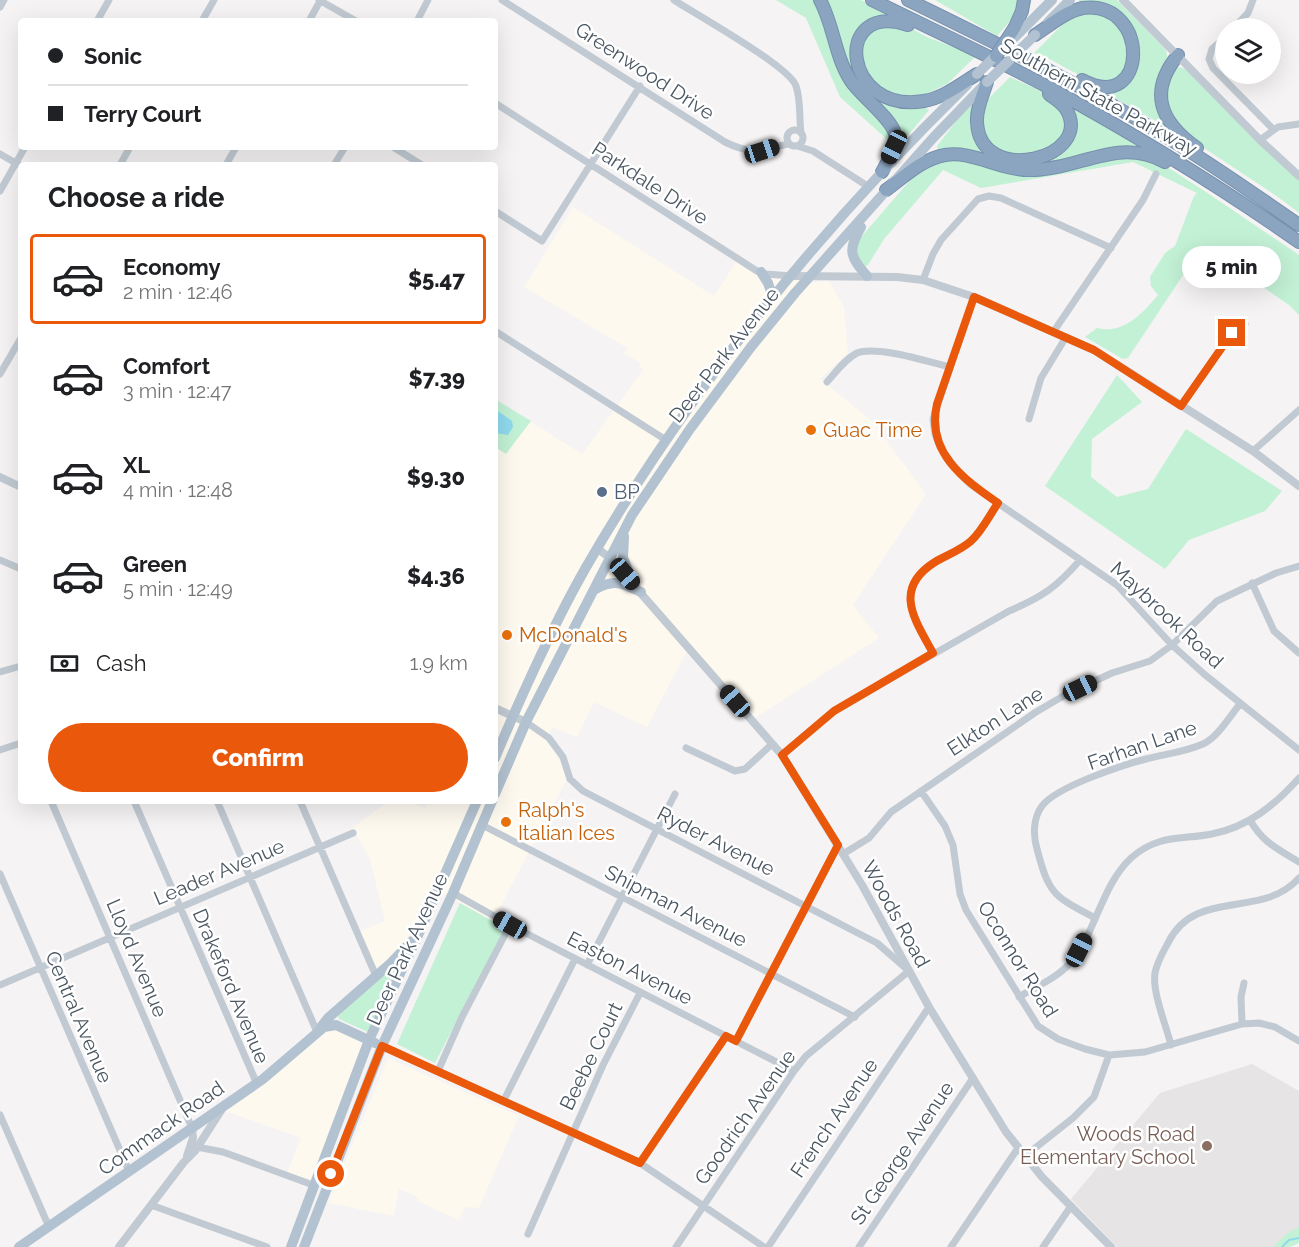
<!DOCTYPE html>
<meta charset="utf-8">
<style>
:root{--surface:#fff;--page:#f2f2f2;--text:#202124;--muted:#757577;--line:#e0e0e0;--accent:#ea580c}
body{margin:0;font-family:Raleway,sans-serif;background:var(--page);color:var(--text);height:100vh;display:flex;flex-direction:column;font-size:22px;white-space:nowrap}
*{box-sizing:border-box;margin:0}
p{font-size:20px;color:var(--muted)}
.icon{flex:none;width:33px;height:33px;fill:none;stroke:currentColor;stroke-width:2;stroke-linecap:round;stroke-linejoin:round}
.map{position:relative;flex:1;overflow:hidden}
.drawer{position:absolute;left:18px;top:162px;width:480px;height:642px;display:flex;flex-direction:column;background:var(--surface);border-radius:6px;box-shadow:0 6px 24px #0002}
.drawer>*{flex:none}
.hud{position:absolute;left:18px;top:18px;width:480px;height:132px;border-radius:6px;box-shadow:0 6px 24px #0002;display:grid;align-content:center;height:132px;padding:0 30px;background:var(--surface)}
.buttons{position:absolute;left:1215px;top:18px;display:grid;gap:12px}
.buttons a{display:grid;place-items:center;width:66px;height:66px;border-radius:50%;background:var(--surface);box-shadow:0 6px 24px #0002;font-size:30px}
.end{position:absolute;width:27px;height:27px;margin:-14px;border:8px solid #ea580c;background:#fff;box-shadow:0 0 0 3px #fff}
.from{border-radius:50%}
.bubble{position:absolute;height:42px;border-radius:21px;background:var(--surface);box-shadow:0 6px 24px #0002;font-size:20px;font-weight:800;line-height:42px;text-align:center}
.car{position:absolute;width:18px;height:36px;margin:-18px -9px;border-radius:8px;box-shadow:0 0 4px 2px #0007;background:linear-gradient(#222 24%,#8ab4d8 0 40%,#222 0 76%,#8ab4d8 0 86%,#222 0)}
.hud b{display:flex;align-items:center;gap:21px;height:57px;font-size:22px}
.hud b+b{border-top:2px solid var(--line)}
.hud i{width:15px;height:15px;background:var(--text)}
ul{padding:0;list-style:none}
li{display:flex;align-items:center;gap:18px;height:90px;margin:0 12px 9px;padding:0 18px;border:3px solid transparent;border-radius:6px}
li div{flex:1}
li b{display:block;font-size:22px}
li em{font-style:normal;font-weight:800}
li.active{border-color:var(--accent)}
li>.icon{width:54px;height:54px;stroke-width:1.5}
h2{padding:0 30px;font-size:27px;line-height:72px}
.pay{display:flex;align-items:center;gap:15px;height:66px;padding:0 30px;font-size:22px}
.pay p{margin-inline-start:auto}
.button{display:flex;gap:12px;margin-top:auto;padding:12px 30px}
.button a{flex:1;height:69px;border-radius:36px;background:var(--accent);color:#fff;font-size:24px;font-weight:800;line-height:69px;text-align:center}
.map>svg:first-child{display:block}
.commercial{fill:#fdf9ef}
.education{fill:#e6e4e5}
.green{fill:#c3f1d5}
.water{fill:#90daee}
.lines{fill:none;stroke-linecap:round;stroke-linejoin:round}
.stream{stroke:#90daee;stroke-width:2}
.motorway-casing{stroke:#7690ad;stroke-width:14}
.minor{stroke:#c1cad2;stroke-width:7}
.tertiary{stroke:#c1cad2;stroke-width:8}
.primary{stroke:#b3c2d1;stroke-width:10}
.motorway{stroke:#8ba5c1;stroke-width:12}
.motorway-bridge-casing{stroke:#7690ad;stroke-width:14;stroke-linecap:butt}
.primary-bridge{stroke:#b3c2d1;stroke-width:10}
.motorway-bridge{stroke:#8ba5c1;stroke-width:12}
.route{stroke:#ea580c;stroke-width:8}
.food-dot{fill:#e8710a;stroke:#fff;stroke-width:2}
.service-dot{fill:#5c6f8a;stroke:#fff;stroke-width:2}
.education-dot{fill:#8d6e63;stroke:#fff;stroke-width:2}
.labels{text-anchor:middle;stroke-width:5;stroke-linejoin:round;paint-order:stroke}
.street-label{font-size:20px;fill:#4a5661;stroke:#fff}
.food-label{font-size:20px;fill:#c56008;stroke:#fff;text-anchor:start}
.service-label{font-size:20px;fill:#4e5e75;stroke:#fff;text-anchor:start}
.education-label{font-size:20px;fill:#785e54;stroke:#fff;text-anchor:end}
</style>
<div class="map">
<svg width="1299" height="1247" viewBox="0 0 1299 1247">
<rect width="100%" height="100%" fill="#f5f3f3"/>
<path class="commercial" d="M573,207L714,296L736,262L753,273L797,277L808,284L828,280L844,307L848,353L820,379L872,421L926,494L853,605L879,638L755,718L690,645L647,727L594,702L577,737L552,727L546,741L557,755L567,779L493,921L433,888L416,925L402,947L378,971L359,932L385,921L370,859L352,828L389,801H407L425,808L428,801H495V399L582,454L643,370L639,366L640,363L624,353L627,348L624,346L524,287Z
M330,1028L363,1042L312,1182L287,1173L301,1138L225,1111Z
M388,1058L519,1116L479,1208L466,1207L458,1220L420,1202L414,1195L399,1189L394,1216L328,1203Z"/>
<path class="education" d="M1252,1064L1299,1091V1239L1281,1247H1117L1071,1199L1160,1093Z"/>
<path class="green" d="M776,0H816L839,66L890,128L891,143L840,97L806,18Z
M825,0H861L889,14L855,39L870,89L925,104L924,107L929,110L899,146L848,69Z
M935,0H1022L1012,19L997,36Z
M1079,0H1117L1166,50L1168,61L1161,73L1170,129L1101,90L1113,87L1138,57V45L1132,27L1079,4Z
M1094,11C1102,15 1115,20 1121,27C1124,31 1130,39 1130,43C1132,58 1124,82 1106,82C1079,81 1059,60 1034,53L1064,23L1070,19L1080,16L1081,12Z
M901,23L927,37L976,56L947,84L926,94V97C889,97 888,96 863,69L862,41L870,30Z
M1180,67L1187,70L1299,179V213L1278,197L1195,142L1179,126L1169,109L1164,89L1173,69Z
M1010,77C1024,84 1053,94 1061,107C1064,110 1064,116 1064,120C1071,157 1005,165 989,142C984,135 982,124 980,116L989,98Z
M972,105L976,107L988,151L986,154L998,159L938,153L937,146L960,116Z
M1072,108L1145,148L1043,165L1032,163L1058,152Z
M1117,154L1161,163L1206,192L1299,255V315L1289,305L1213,253L1197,254L1128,358L1123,359L1085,337L1097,328C1123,335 1143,313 1158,295L1151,286L1150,277L1165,253L1175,246L1194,196L1197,193L1133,162L981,188L943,170L884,239L868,265L865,267C857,260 855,253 856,243L912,178L932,164L960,158L1014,172Z
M1117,375L1142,402L1092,439L1091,477L1117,497L1148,489L1186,429L1282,491L1265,511L1189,540L1165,569L1045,486Z
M495,399L531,421L506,454L495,447Z
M460,903L505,928L435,1063L397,1044Z
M391,967L396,970L368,1032L339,1019L338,1016Z
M1299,1227V1243L1290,1247H1273L1286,1234Z"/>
<path class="water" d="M495,409L512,421L513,427L508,435L495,433Z"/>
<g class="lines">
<path class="stream" d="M1282,1247L1289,1240L1299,1238"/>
<g class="motorway-casing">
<path id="motorway" d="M820,0C834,26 835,57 851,81C861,96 892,119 895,134C898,146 887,162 882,172
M872,0C931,29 990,56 1048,87C1134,134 1218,185 1299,242
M908,0C990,40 1072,80 1150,127C1201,157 1250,191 1299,225
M908,25C831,0 843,115 924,101C943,98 961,84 977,74
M1015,27L1022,11L1024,0
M1035,35C1049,26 1066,11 1083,8C1151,0 1149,116 1082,80
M1178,55C1148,92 1160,122 1197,148
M987,82C983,95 976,109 977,122C980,188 1096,158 1066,109C1062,103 1055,99 1049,94
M886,190C904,177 922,159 945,155C973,150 1002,172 1035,170C1082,168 1119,137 1165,162"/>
</g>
<path class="minor" d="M319,0L356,21
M502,0L725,142C753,156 761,149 789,144
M674,0C697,15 789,66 796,86C801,100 799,118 801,133
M0,7L4,0
M97,21L109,0
M202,21L214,0
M309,21L320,1
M417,21L428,0
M1234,28L1248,13L1253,0
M1226,37L1212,49L1209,59L1213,68L1273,129
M495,103L757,271L766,274L792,276
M787 138a8 8 0 1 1 16 0a8 8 0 1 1-16 0Z
M1260,140L1278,127L1299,124
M797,146L813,151L869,187
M393,147L422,165
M0,154L21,166
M120,165L130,147
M226,165L236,147
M334,165L345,147
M0,191L25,147
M495,211L542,241L640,86
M923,280L933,254L941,240L978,199L989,196L1001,198L1111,248
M974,297L933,419L935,434L940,447L960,474L970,484L1117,585L1172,645L1204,674L1299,750
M495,331L666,440
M1054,331L1143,200L1156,174
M0,374L21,338
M827,382C836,372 845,359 857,353C876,345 929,362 950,367
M1181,406L1232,333L1245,324
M1029,419L1041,378L1066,337
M1253,451L1299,410
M0,560L21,569
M1252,583L1274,631L1299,653
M933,653C915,620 892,589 935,562C947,555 961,550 971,541C982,531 990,516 998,503
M0,672L21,666
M526,722L549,738L563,757L570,779L583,791L877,943L909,971L806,1056L794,1071L676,1247
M686,748L735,771L745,769L772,744
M0,750L21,743
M782,755L834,711L1009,611C1042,597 1057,587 1080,560
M921,791L945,826L953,845L960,894L966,910L1038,1026L1058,1039L1085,1049L1109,1055L1145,1052L1242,1024L1259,1023L1275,1027L1299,1041
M51,801L192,1128
M134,801L257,1084
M217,801L317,1032
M300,801L376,976
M1250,820C1263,843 1278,849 1299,862
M482,825L855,1017
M843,854L869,838L891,812L1036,712L1065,695L1112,673L1150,661L1172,645L1217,601L1276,573L1299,566
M0,874L129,1171
M453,893L510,925L794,1071
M1095,918C1054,896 1049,895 1037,849C1033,835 1033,818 1042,806C1056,787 1122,765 1146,759C1165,754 1185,752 1203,744C1218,737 1230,716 1240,704
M587,965L675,794
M0,985L353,833
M1019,997C1037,986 1059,977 1072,961C1096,931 1102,885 1131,858C1158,834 1181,840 1212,834C1248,827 1275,805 1299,778
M1242,1024L1241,997L1244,983
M736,1041L838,845
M1171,1045C1166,1025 1152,992 1155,973C1157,962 1163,952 1168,943C1195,887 1262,920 1299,878
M382,1046L640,1163L764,1247
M438,1071L462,1017L510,925
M504,1100L575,959
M0,1115L49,1227
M197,1147L223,1152L313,1185
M1025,1156L1073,1118L1094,1097L1109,1055
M640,1163L726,1036
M151,1205L267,1247
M528,1234L603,1065L640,993
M768,1247L929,1007
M859,1247L973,1078
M951,1247L1018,1148
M1043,1247L1071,1206"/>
<path class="tertiary" d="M1123,0L1260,140L1299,176
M792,276L897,277L923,280L974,297L1094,350L1253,451L1299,486
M0,477L21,487
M598,549L610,558L782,755L862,885L929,1007L1006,1132L1042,1177L1111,1247
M495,708L526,722
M187,1156L193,1138L192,1128
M119,1247L184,1162L195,1151L222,1109"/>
<path class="primary" d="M1048,22L1070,0
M1020,32L1052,0
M861,227C848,250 849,256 867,276
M761,272L768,283L773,298
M624,536L623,558L634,585
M594,590C614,578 621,583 641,592
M495,758C522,694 551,629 585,569C688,390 820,229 967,85
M495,794L526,722L632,515L690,429L751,347L795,293L933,138L987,82
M321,1027L328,1018L391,963L412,941
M19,1247L263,1079L324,1027L336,1025L375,1043
M291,1247L369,1040L420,931L477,801
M304,1247L382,1046L453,893L492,801"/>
<use href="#motorway" class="motorway"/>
<g class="motorway-bridge-casing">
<path id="motorway-bridge" d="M996,56L1015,27"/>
</g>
<path class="primary-bridge" d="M977,74L1020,32
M987,82L1035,35"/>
<use href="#motorway-bridge" class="motorway-bridge"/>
</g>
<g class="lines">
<path class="route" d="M331,1174L382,1046L640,1163L726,1036L736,1041L838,845L782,755L834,711L933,653C915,620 892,589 935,562C947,555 961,550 971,541C982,531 989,516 998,503C963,479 926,452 937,404L974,297L1094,350L1181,406L1232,333"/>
</g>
<g class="food-dot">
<circle cx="811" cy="430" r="6"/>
<circle cx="507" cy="635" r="6"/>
<circle cx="506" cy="822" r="6"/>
</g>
<circle class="service-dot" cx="602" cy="492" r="6"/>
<circle class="education-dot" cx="1207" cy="1146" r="6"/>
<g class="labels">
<g class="street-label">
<text transform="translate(645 71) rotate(33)" y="7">Greenwood Drive</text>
<text transform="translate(1099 97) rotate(29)" y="7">Southern State Parkway</text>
<text transform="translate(650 183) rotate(33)" y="7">Parkdale Drive</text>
<text transform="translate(724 355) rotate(-52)" y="7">Deer Park Avenue</text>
<text transform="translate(1167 615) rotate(43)" y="7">Maybrook Road</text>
<text transform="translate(995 721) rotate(-33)" y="7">Elkton Lane</text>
<text transform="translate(1142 745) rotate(-19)" y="7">Farhan Lane</text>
<text transform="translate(716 841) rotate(27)" y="7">Ryder Avenue</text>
<text transform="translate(219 872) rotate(-23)" y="7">Leader Avenue</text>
<text transform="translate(676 906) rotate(27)" y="7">Shipman Avenue</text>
<text transform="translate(896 914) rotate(61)" y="7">Woods Road</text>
<text transform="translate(407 949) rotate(-65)" y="7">Deer Park Avenue</text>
<text transform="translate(137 958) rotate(67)" y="7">Lloyd Avenue</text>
<text transform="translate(1018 959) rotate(58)" y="7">Oconnor Road</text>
<text transform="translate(630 968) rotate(27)" y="7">Easton Avenue</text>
<text transform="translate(231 986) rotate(67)" y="7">Drakeford Avenue</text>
<text transform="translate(79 1017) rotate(67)" y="7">Central Avenue</text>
<text transform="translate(591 1056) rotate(-64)" y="7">Beebe Court</text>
<text transform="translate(745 1117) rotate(-55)" y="7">Goodrich Avenue</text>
<text transform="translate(834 1118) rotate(-56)" y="7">French Avenue</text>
<text transform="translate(161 1128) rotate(-35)" y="7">Commack Road</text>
<text transform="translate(902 1153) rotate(-56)" y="7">St George Avenue</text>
</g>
<g class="food-label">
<text x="823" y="437">Guac Time</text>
<text x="519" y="642">McDonald's</text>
<text x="518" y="817">Ralph's<tspan x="518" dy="23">Italian Ices</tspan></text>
</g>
<g class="service-label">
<text x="614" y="499">BP</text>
</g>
<g class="education-label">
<text x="1195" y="1141">Woods Road<tspan x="1195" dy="23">Elementary School</tspan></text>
</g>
</g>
</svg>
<div class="buttons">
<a><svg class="icon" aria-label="layers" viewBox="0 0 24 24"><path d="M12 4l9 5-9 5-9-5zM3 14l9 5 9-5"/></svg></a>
</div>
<i class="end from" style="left:331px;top:1174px"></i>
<i class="end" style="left:1232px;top:333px"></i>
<div class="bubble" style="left:1182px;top:246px;width:99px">5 min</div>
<i class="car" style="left:894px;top:147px;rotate:206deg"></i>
<i class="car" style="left:762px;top:151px;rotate:72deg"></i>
<i class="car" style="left:625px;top:574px;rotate:139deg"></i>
<i class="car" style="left:1080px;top:688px;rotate:65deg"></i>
<i class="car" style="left:735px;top:701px;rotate:319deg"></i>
<i class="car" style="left:510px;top:925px;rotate:299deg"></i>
<i class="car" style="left:1079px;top:950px;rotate:27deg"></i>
<div class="hud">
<b><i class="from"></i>Sonic</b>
<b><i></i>Terry Court</b>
</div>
<section class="drawer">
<h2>Choose a ride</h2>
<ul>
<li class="active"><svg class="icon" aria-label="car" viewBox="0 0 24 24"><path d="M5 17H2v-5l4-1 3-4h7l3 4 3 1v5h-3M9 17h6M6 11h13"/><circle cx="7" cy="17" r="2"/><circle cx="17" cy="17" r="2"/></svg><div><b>Economy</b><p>2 min · 12:46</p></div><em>$5.47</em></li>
<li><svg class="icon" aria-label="car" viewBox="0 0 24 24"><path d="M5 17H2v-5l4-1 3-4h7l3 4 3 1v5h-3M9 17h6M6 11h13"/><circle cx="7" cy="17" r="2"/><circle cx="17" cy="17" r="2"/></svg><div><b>Comfort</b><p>3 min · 12:47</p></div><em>$7.39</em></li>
<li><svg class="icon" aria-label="car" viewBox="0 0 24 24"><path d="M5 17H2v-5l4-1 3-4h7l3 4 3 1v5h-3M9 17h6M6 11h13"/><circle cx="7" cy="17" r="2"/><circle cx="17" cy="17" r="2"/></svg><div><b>XL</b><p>4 min · 12:48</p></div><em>$9.30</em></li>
<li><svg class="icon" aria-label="car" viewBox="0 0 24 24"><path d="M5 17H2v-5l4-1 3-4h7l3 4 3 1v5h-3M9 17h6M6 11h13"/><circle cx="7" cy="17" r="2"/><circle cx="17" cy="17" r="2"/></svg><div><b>Green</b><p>5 min · 12:49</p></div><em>$4.36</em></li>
</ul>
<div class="pay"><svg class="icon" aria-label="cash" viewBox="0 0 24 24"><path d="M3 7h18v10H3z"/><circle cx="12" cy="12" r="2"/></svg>Cash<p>1.9 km</p></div>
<div class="button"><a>Confirm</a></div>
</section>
</div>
